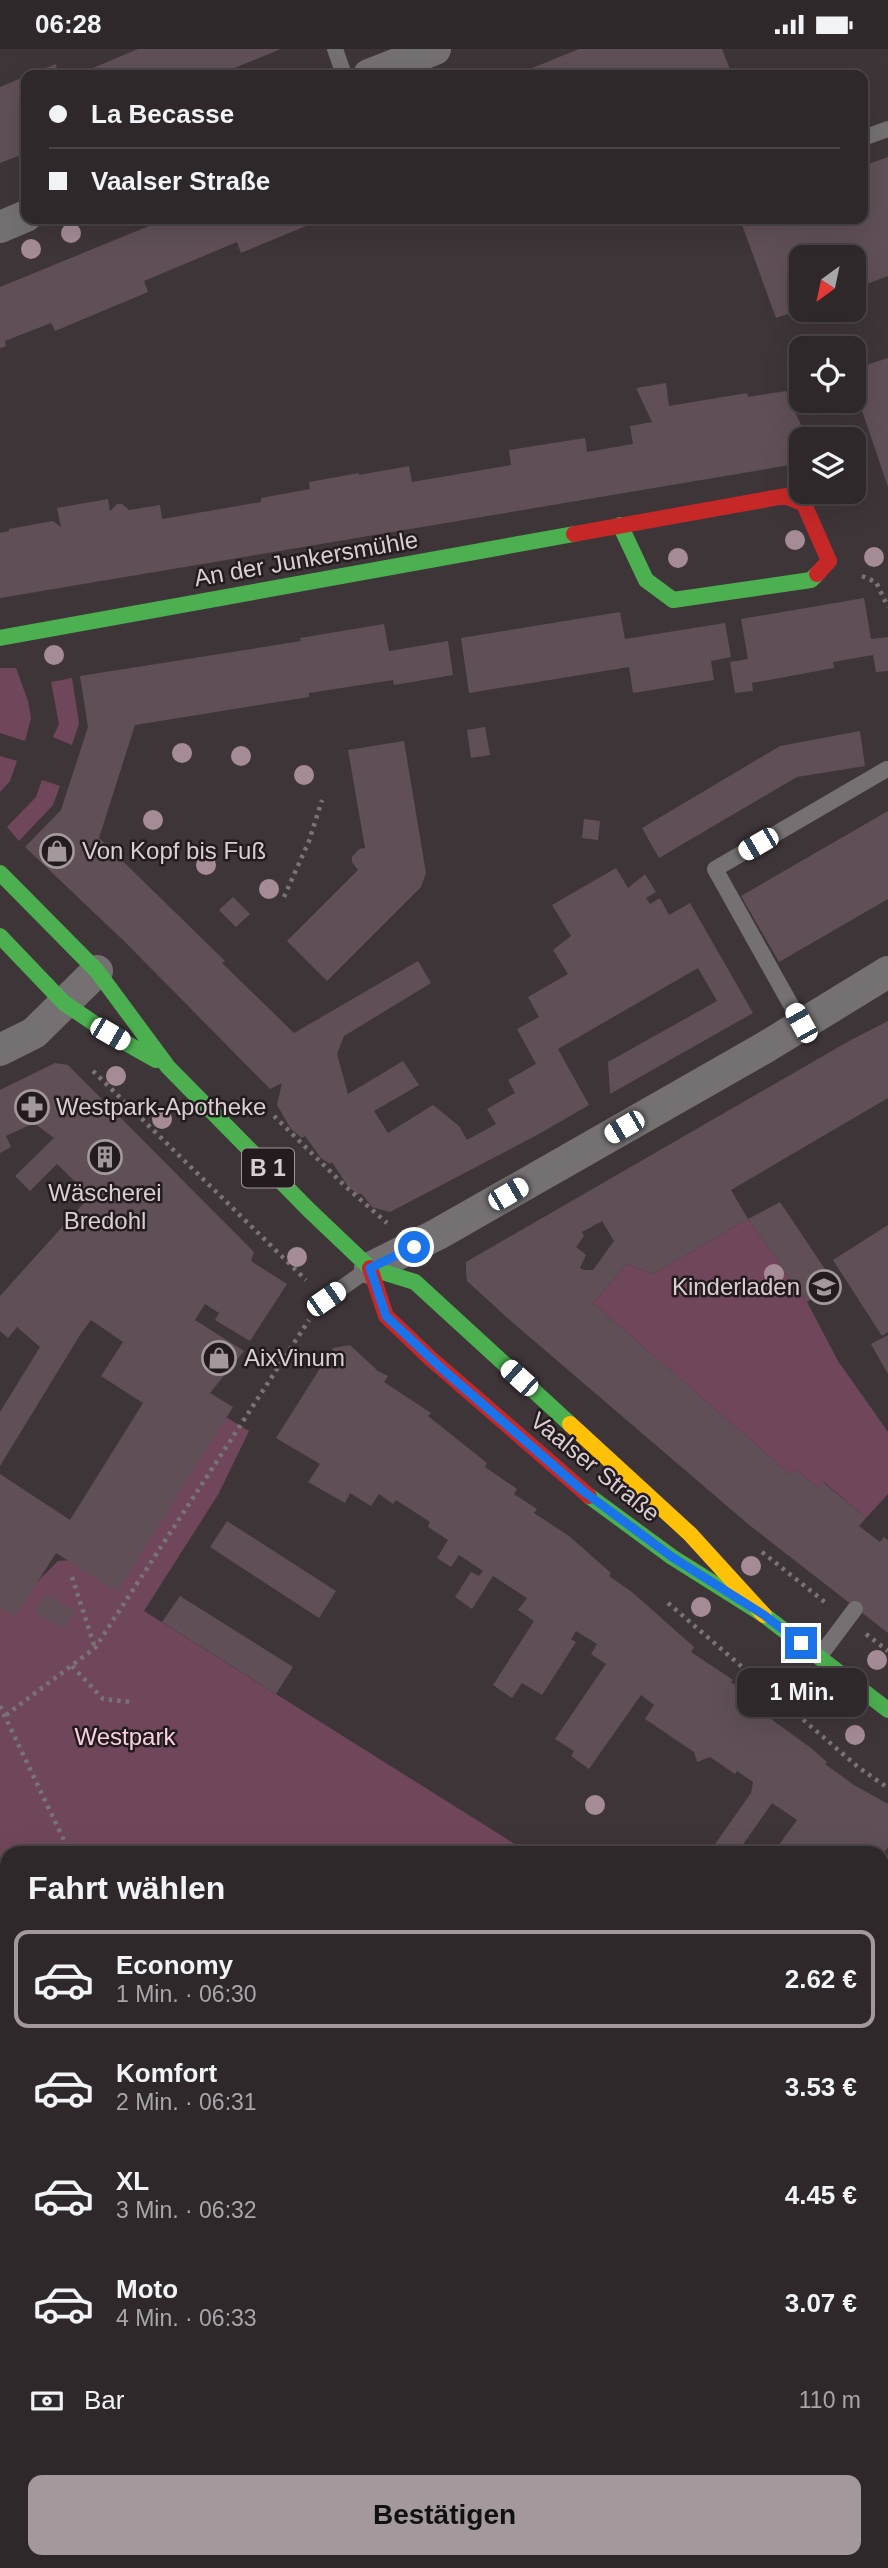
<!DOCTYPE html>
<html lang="de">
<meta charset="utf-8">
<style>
:root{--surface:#2e282b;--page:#363033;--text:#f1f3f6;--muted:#a7a6a9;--line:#494447;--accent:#a3989c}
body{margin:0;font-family:Arial,sans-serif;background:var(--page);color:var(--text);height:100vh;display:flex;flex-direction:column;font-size:26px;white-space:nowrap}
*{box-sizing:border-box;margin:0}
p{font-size:23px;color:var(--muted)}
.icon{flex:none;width:38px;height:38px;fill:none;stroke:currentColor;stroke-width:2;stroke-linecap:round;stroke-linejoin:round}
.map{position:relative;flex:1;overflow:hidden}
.sheet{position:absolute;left:0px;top:1797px;width:889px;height:723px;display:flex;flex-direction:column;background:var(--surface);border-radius:21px 21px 0 0;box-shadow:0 7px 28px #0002,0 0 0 2px var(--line)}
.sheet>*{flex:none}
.banner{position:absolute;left:21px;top:21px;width:847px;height:154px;border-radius:14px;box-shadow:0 7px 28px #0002,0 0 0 2px var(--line);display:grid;align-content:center;height:154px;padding:0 28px;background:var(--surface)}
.needle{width:46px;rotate:213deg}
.tools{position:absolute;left:789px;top:196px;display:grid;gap:14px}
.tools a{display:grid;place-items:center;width:77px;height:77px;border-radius:14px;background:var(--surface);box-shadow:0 7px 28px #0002,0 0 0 2px var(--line);font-size:35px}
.end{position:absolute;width:32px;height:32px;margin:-16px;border:9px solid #1a73e8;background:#fff;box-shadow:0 0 0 4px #fff}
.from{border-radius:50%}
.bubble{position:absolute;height:49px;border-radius:14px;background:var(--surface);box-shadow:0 7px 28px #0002,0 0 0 2px var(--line);font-size:23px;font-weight:600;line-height:49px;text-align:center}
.car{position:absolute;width:21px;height:42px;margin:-21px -10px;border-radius:9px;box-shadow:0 0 5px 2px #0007;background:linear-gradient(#fff 24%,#345 0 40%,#fff 0 76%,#345 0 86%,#fff 0)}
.banner b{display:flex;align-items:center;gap:24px;height:66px;font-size:26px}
.banner b+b{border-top:2px solid var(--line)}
.banner i{width:18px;height:18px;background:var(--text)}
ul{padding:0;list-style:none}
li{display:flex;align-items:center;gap:21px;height:98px;margin:0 14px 10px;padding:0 14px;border:4px solid transparent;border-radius:14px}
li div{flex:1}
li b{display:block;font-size:26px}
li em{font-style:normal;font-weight:600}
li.selected{border-color:var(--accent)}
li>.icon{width:63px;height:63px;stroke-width:1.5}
h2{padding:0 28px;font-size:32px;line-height:84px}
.pay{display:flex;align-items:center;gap:18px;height:77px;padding:0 28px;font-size:26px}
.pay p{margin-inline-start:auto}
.primary-button{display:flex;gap:14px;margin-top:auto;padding:14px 28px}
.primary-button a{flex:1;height:80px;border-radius:14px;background:var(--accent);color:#111;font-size:28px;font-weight:600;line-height:80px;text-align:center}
.status{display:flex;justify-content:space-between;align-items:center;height:49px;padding:0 35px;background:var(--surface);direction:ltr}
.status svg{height:19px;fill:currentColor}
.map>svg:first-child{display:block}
.green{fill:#70475a}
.water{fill:#062326}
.building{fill:#604f57;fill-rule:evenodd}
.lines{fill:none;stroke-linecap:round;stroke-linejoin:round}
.path{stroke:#787475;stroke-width:4.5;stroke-dasharray:3.5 5;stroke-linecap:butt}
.lane{stroke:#757173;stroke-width:16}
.street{stroke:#757173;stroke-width:32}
.fast{stroke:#4caf50;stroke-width:16}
.slow{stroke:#ffc107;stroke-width:16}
.jam{stroke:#c62828;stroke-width:16}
.tree{fill:#a58b95}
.route{stroke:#1a73e8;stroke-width:9}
.labels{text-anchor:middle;stroke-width:5;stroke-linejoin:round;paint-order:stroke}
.shield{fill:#231b1e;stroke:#a2989c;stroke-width:2}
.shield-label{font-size:23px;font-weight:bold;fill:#d9ced2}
.street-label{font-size:24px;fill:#d9ced2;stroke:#231b1e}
.poi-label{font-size:24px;fill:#d9ced2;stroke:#231b1e;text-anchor:start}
.park-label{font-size:24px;fill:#f9d1e1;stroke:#231b1e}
</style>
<div class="status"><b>06:28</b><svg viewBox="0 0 49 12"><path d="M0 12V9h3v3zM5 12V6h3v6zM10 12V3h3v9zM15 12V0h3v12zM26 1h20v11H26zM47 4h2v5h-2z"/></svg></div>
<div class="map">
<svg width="888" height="2519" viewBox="0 0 888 2519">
<rect width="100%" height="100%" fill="#3e3539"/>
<path class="green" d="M0,619H16L28,652L31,669L25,692L0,684Z
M72,629L79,674L72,696L53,688L59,675L51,633Z
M0,707L17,712L10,732L0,743Z
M42,731L60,737L53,756L19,792L7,778L36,748Z
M748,1170L807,1253L838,1312L888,1383V1445L866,1469L824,1433L818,1439L796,1420L791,1426L593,1254L627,1215L653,1225Z
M214,1361L249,1382L219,1444L144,1562L529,1804H7V2513H882V2110L888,2114V2519H0V1533L22,1548L58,1512L97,1509Z
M888,1830V2055L882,2065V1839Z"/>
<path class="water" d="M0,2145H7V2434L1,2438L0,2448L7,2468V2513H41L47,2519H0Z
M130,2513H212L209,2519H128Z"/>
<path class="building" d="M138,0H281L217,26H76Z
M579,0H722L731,23L722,26H515Z
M56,15L58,26H28Z
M26,27V104L0,114V38Z
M888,108V227L854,240V208H802V260L776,269L740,170H863V117Z
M166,170H323L241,204L237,193L144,232L148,243L55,282L51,274L5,292L6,297L0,299V238Z
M888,309V438L854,338V320Z
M666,334L669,357L747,344L748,348L786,342L807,390H802V414L0,549V484L9,482V480L53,472L61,478L57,459L108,450L110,462L117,455H122L129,461L160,456L162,470L261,453V449L310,440L309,433L359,424V426L409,417L412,433L511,416L509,401L585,389L587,403L633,395L630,377L652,373L636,339Z
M864,549L871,590L888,588V622L876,623L873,606L833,613L834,619L752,634L753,642L735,644L730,613L748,610L741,570Z
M620,563L625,590L725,574L731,608L711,612L714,631L633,644L629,618L469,644L461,589Z
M384,575L389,602L448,592L453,626L394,636L393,631L309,644V648L135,676L99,789L225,912L222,914L294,984L418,912L431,934L344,987L337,1005L348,1045L403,1012L419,1036L374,1062L388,1084L433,1056L459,1077L467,1091L496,1075L487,1060L515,1044L508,1031L536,1015L517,980L539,968L528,948L568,925L553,901L571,887L552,856L616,819L628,839L645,825L656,843L646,849L650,855L660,849L669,866L690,854L753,964L610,1045L608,1013L717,952L698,919L558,1000L589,1056L539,1085L390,1163L372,1158L362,1145H357L347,1136L332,1113L330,1115L321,1109L305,1087L302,1089L291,1080L277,1056L282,1034L270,1040L125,893L25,798L61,761L88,678L80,627L301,592L300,589Z
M485,678L490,706L471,709L467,681Z
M860,682L865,717L797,728L659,809L642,779L780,697Z
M404,692L426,824L421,838L327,932L287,892L358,821L352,813V808L359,800L365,799L348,701Z
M888,762V850L779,913L741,847Z
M584,770L600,772L598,791L582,789Z
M233,848L250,865L236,878L219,861Z
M888,972V1049L731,1141L748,1170L780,1153L835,1235L807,1253L748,1170L653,1225L627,1215L593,1254L791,1426L796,1420L818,1439L823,1433L866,1469L859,1477L880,1493L884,1488L888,1491V1584L748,1475L512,1273L467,1232L466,1222V1213L849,992ZM602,1172L614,1192L593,1221H584L580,1219L586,1206L576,1198L584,1187L582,1183Z
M55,1014L68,1016L254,1203L251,1212L287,1235L250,1292L215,1271L219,1264L205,1255L195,1271L244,1302L210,1344L233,1358L117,1543L56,1504L15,1568L0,1559V1425L70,1471L143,1354L101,1327L123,1293L91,1271L80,1286L0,1417V1363L40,1298L17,1278L8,1289L0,1282V1247L90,1147L57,1115L30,1142L15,1127L54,1089L34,1074L6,1087L11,1098L0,1104V1041Z
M888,1176V1283L882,1287L833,1211Z
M888,1286V1325L871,1295Z
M350,1296L378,1322L388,1327L384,1333L431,1364L428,1367L487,1414L485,1418L517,1440L514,1445L537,1460L534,1464L569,1487L611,1524L609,1527L632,1543L694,1598L691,1603L733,1631L731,1633L752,1649L749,1654L811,1699L827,1713L825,1715L854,1736L888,1755V1798L884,1804H837L831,1799L827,1804H773L797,1771L772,1754L737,1804H704L710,1796L713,1798L751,1744L753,1733L737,1722L735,1725L710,1708L697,1713L694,1703L645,1670L654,1656L641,1646L589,1720L571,1707L574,1702L555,1690L606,1615L591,1605L597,1595L576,1582L571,1590L576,1593L542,1646L522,1634L512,1649L493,1636L534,1572L518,1561L527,1549L493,1527L472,1560L455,1548L471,1523L479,1527L483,1522L459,1506L451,1518L437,1509L448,1491L428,1478L430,1473L396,1451L393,1455L379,1445L371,1457L350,1444L345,1454L308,1433L320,1415L276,1389L333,1299Z
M227,1472L336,1542L319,1569L210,1498Z
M47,1545L75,1562L64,1580L35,1563Z
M180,1547L293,1618L276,1645L162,1573Z"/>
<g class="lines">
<path class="path" d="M862,527L876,533L888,558
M284,848L309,792L322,751
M93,1022L306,1231
M274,1067L345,1137L387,1174
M762,1503L826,1554
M72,1528L95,1599
M668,1554L858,1718L888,1739
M866,1585L888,1602
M72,1617L103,1650L131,1653
M0,1657L70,1804
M6,1666L95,1599L309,1271
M0,1831L7,1828
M882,1894L888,1884
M0,1966L7,1963
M0,2071L7,2075
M0,2123L7,2127
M882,2305L888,2306
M651,2513L658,2519
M77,2519L80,2513
M257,2519L258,2513
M452,2519L463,2513"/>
<path class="lane" d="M335,0L344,26
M863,89L888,80
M801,974L715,820L887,720
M326,1250L370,1219
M819,1608L855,1560"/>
<path class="street" d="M369,26L435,0
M0,178L26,167
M0,1001L34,984L97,922
M370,1219L438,1185L764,999L888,923"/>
<path class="fast" d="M620,476L646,531L673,551L811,531L817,525
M0,589L574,485
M0,824L97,922L168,1018L309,1161L370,1219L415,1233L570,1375
M0,887L64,954L110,985L156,1011
M589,1447L672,1508L764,1566L888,1661"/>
<path class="slow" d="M570,1375L690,1485L764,1566"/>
<path class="jam" d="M574,485L785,447L804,455L829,512L817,525
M370,1219L386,1267L430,1309L589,1447"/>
</g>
<g class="tree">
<circle cx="71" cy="184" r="10"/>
<circle cx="31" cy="200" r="10"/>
<circle cx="795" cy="491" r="10"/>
<circle cx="874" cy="508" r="10"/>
<circle cx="678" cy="509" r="10"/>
<circle cx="54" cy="606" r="10"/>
<circle cx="182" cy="704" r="10"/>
<circle cx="241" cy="707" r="10"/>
<circle cx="304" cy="726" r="10"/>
<circle cx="153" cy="771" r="10"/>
<circle cx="206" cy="816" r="10"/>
<circle cx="269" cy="840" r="10"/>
<circle cx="116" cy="1027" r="10"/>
<circle cx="162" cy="1070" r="10"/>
<circle cx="297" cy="1208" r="10"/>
<circle cx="774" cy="1225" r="10"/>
<circle cx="751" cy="1517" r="10"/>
<circle cx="701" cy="1558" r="10"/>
<circle cx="877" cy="1611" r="10"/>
<circle cx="823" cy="1659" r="10"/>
<circle cx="855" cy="1686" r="10"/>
<circle cx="595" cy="1756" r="10"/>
</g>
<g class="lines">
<path class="route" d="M414,1198L370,1219L386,1267L441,1319L583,1442L672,1508L764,1566L801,1594"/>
</g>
<defs>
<g id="shop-ring" transform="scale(1.75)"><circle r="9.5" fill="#231b1e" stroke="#a3989c" stroke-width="1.5"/><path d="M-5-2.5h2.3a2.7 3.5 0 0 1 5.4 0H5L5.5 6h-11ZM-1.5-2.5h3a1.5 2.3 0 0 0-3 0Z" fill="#a3989c"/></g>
<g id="pharmacy-ring" transform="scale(1.75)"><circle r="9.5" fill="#231b1e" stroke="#a3989c" stroke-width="1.5"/><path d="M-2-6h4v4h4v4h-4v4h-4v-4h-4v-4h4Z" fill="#a3989c"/></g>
<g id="building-ring" transform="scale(1.75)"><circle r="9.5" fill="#231b1e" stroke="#a3989c" stroke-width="1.5"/><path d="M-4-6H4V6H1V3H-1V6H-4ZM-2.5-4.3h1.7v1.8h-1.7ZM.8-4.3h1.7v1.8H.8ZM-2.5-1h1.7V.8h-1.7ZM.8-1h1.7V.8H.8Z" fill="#a3989c"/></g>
<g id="school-ring" transform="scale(1.75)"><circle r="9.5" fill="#231b1e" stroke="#a3989c" stroke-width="1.5"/><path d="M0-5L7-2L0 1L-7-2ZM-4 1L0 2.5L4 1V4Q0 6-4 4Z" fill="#a3989c"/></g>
</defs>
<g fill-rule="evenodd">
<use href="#shop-ring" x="57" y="802"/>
<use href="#pharmacy-ring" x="32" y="1058"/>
<use href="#building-ring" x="105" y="1108"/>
<use href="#school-ring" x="824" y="1238"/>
<use href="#shop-ring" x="219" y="1309"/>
</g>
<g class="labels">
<rect class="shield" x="242" y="1099.5" width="52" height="39" rx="5"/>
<g class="shield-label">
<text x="268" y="1127">B 1</text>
</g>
<g class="street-label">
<text transform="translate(306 510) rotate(-10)" y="8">An der Junkersmühle</text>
<text transform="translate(595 1418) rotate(39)" y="8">Vaalser Straße</text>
</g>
<g class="poi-label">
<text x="82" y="810">Von Kopf bis Fuß</text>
<text x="56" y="1066">Westpark-Apotheke</text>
<text x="105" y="1152" text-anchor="middle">Wäscherei<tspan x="105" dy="28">Bredohl</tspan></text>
<text x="800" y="1246" text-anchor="end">Kinderladen</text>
<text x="244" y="1317">AixVinum</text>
</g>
<g class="park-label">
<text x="125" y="1696">Westpark</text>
</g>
</g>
</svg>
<div class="tools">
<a><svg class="needle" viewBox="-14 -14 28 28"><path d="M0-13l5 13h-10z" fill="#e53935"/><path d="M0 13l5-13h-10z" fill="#a7a6a9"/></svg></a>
<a><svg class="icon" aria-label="locate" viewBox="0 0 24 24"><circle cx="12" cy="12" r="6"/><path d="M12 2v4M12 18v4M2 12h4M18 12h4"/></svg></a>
<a><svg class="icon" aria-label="layers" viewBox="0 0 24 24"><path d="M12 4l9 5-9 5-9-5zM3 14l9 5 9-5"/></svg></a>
</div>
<i class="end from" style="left:414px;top:1198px"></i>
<i class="end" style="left:801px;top:1594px"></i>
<div class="bubble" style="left:737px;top:1619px;width:130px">1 Min.</div>
<i class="car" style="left:758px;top:795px;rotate:240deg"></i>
<i class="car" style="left:801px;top:974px;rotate:331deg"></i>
<i class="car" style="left:110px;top:985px;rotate:120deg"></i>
<i class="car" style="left:624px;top:1078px;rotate:240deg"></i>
<i class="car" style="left:508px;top:1145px;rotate:60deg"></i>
<i class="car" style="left:326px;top:1250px;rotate:55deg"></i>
<i class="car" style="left:519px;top:1329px;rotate:312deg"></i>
<div class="banner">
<b><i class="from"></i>La Becasse</b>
<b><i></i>Vaalser Straße</b>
</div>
<section class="sheet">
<h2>Fahrt wählen</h2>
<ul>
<li class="selected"><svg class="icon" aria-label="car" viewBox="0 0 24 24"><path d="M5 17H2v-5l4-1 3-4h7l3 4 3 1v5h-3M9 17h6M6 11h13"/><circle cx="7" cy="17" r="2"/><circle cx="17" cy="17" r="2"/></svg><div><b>Economy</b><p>1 Min. · 06:30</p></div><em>2.62 €</em></li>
<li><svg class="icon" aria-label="car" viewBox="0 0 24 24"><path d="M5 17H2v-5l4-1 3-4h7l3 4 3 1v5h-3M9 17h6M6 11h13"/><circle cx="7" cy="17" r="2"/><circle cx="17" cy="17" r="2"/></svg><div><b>Komfort</b><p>2 Min. · 06:31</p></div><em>3.53 €</em></li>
<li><svg class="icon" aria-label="car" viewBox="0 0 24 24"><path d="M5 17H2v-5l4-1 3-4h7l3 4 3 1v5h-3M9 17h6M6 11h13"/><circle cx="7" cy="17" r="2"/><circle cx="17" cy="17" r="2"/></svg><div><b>XL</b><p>3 Min. · 06:32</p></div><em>4.45 €</em></li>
<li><svg class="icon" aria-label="car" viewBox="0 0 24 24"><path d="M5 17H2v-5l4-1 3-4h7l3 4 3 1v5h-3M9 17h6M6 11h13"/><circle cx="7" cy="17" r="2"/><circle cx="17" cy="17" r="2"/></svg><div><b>Moto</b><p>4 Min. · 06:33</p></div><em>3.07 €</em></li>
</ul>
<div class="pay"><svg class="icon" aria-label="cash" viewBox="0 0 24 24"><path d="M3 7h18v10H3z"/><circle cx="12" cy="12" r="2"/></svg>Bar<p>110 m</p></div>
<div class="primary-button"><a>Bestätigen</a></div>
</section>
</div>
